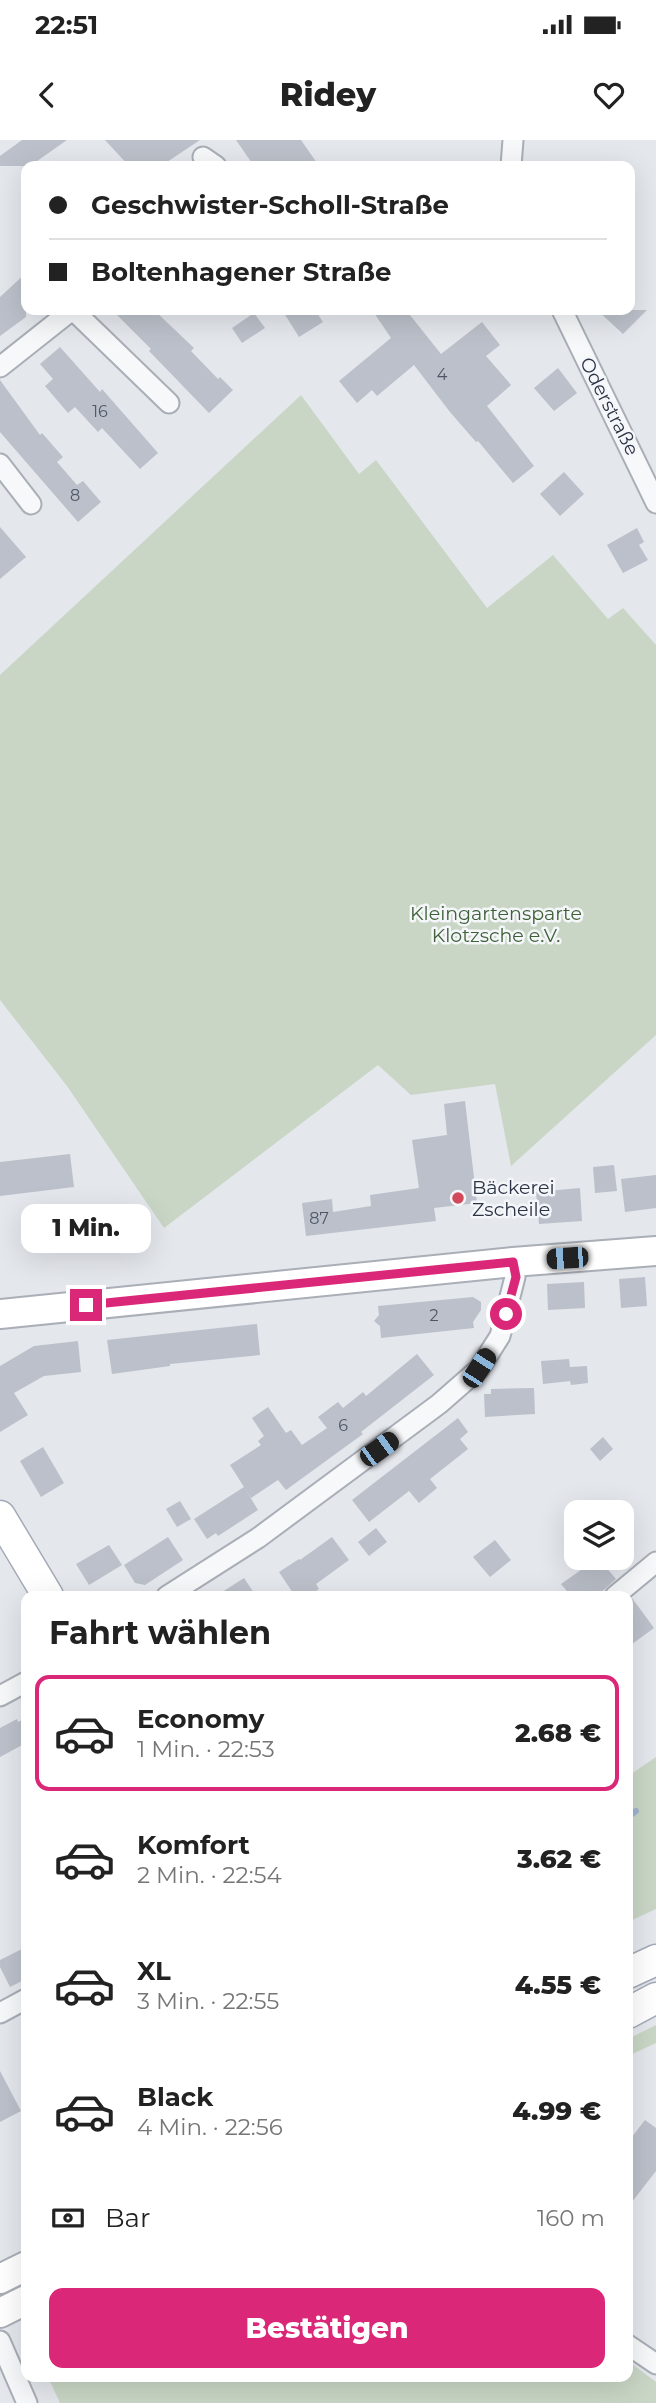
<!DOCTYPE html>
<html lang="de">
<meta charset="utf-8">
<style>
:root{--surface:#fff;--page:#f2f2f2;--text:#222;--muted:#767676;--line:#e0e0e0;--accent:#db2777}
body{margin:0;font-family:Montserrat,sans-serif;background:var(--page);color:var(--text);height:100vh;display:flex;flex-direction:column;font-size:26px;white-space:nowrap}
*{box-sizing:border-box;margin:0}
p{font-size:23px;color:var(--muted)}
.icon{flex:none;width:38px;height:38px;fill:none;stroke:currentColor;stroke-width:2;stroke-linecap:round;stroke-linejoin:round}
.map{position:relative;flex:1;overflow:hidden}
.side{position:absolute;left:21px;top:1451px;width:612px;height:791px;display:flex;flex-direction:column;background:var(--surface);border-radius:14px;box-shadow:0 7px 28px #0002}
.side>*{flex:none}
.guide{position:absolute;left:21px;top:21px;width:614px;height:154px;border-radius:14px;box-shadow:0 7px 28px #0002;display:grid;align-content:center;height:154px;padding:0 28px;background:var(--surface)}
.buttons{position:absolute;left:564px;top:1360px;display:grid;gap:14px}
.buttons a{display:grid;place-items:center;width:70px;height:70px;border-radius:14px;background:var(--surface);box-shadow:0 7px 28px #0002;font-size:35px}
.end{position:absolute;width:32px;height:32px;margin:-16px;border:9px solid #db2777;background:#fff;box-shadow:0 0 0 4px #fff}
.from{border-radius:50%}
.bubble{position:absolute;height:49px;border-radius:14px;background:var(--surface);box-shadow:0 7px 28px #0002;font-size:23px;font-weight:800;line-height:49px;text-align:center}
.car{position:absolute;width:21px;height:42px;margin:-21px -10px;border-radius:9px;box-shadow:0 0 5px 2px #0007;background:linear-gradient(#222 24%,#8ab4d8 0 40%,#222 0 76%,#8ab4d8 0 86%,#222 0)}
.guide b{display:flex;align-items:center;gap:24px;height:66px;font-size:26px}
.guide b+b{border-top:2px solid var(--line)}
.guide i{width:18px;height:18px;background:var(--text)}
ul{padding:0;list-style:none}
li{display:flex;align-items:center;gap:21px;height:116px;margin:0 14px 10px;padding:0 14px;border:4px solid transparent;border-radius:14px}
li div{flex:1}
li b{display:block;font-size:26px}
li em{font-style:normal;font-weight:800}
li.active{border-color:var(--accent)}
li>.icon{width:63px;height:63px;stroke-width:1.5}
h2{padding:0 28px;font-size:32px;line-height:84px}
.pay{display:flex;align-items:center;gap:18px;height:77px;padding:0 28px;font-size:26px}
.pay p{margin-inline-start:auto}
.cta{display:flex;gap:14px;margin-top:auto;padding:14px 28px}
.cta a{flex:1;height:80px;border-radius:14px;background:var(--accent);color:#fff;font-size:28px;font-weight:800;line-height:80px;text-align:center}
.status{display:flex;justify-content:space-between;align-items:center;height:49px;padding:0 35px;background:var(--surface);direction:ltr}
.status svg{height:19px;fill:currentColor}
header{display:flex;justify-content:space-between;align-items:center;height:91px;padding:0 28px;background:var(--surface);font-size:32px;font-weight:800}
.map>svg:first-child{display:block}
.green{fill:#c9d6c5}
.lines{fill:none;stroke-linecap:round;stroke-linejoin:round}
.stream{stroke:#9fb4cc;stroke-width:6}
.building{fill:#bbc0ca}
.street-casing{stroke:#a9aeb7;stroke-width:23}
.secondary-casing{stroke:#a9aeb7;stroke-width:32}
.primary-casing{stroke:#a3abb8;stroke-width:33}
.street{stroke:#f7f8fa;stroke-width:19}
.secondary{stroke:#fff;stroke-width:28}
.primary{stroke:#fff;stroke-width:30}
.route{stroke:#db2777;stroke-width:9}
.poi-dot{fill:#d1495b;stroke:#f4f6f9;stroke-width:2.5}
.labels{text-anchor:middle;stroke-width:5;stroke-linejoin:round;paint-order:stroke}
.number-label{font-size:16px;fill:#4f5766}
.street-label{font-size:19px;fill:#2b3445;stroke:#f4f6f9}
.park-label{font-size:19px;fill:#3f6138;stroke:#f4f6f9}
.poi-label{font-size:19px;fill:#2b3445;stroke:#f4f6f9;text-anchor:start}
</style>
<div class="status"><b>22:51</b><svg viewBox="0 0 49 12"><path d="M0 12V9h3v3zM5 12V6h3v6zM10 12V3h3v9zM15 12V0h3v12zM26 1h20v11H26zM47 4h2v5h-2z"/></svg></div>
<header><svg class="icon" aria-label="back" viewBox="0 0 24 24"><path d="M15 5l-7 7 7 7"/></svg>Ridey<svg class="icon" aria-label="heart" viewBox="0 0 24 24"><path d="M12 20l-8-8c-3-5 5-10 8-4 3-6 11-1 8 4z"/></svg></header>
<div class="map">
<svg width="656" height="2263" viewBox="0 0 656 2263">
<rect width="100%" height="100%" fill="#e4e7ec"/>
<path class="green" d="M301,255L359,334L376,320L487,468L553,415L608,479L623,468L656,505V895L511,1026L495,944L411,955L378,925L164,1088L67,946L0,860V535Z
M656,1617V1769L628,1782V1636Z
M656,1885V1903L628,1916V1899Z
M628,2221L656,2242V2263H60L48,2237L628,2236Z"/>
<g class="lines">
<path class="stream" d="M628,1677L636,1671"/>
</g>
<path class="building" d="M22,0H67L30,26H0V16Z
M105,0H200L161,26H129Z
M236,0H301L319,26H254Z
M26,133V177L0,196V157Z
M112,170H154L194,208L191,211L218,239L220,237L233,250L209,273L149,211L151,209Z
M282,170H315L323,182L299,197Z
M372,170H406L441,214L482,182L500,205L486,216L511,245L487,266L534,326L513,343L478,301L476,302L450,272L414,225L377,256L372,250L357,263L339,241L391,198Z
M597,170H647L623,194Z
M254,173L265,188L242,203L232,188Z
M60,207L100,252L102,249L158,313L140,329L102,288L98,292L75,267L68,273L45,246L53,239L40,224Z
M558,228L577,253L554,271L534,248Z
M0,240L40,295L42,293L63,317L57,322L77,345L83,341L101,362L78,382L0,292Z
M564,332L584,354L560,376L540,354Z
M0,387L26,417L0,439Z
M637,388L644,402L639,405L648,420L623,433L607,405Z
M465,961L477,1063L434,1068L436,1081L306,1096L302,1063L332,1059L333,1072L371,1066L370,1055L419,1048L412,1000L447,995L444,964Z
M70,1014L74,1047L0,1056V1022Z
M614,1025L617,1051L595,1053L593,1027Z
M656,1035V1068L625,1072L621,1039Z
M580,1048L582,1081L539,1084L536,1052Z
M645,1137L647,1166L621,1168L619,1139Z
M584,1142L585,1168L548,1170L547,1144Z
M473,1157L481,1162V1170L473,1182L474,1188L381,1198L380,1186L374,1181L379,1175L378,1166Z
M257,1184L260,1215L170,1224V1226L112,1234L107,1200Z
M78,1201L81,1232L44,1236L14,1253L28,1275L0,1292V1226L34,1206Z
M417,1214L434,1235L361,1292L363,1294L286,1350L278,1340L251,1358L230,1325L261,1305L258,1301L264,1296L252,1278L268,1267L286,1293L291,1290L302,1305L327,1288L318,1277L338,1262L343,1268L363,1252L366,1256Z
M569,1219L570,1227L587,1226L588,1243L571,1245L570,1241L543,1244L541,1221Z
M534,1248L535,1274L485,1277L484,1254H491V1249Z
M458,1278L468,1292L460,1299L468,1309L430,1339L437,1348L419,1363L409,1351L369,1382L352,1360Z
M603,1297L613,1309L600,1321L590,1309Z
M43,1307L64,1343L41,1357L20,1321Z
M244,1347L258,1370L218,1396L216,1393L207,1399L194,1379Z
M180,1361L191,1379L177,1387L166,1369Z
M376,1388L387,1402L369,1416L358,1402Z
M168,1397L183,1420L145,1445L135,1443L124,1425Z
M332,1397L349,1420L316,1444L319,1449L309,1456H295L279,1432L299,1419L300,1420Z
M495,1400L511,1420L490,1437L473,1417Z
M109,1405L122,1425L89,1445L76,1424Z
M598,1418L616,1439L597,1456H571L561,1444Z
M244,1438L256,1456H216Z
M632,1458L654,1488L628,1507V1461Z
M26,1578V1603L0,1617V1588L17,1579L18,1582Z
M26,1807V1839L10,1847L0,1827V1820Z
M0,1931L21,1971L0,1982Z
M645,1980L656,1988V2031L628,2067V2002Z"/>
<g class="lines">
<g class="street-casing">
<path id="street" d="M203,17L216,26
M511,26L513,0
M73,170L169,263
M562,170L656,363
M0,227L72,170
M0,324L31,364
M167,1456L258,1398L439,1264L479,1229L500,1196L515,1137L513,1122
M615,1456L656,1422
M0,1556L26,1542
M0,1873L26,1859
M0,2201L27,2263
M628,2205L656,2224"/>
</g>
<g class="secondary-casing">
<path id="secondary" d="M0,1174L513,1122L656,1111
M0,2139L26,2126
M0,2173L26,2160"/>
</g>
<g class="primary-casing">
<path id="primary" d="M0,1376L48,1456
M628,1833L656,1820
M628,1873L656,1858"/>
</g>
<use href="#street" class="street"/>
<use href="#secondary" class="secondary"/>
<use href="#primary" class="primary"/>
</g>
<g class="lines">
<path class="route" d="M86,1165L513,1122L516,1137L506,1174"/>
</g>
<circle class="poi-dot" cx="458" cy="1058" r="7"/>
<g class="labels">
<g class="number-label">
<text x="442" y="240">4</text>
<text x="100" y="277">16</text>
<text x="75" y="361">8</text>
<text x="319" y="1084">87</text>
<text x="434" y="1181">2</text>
<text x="343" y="1291">6</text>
</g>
<g class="street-label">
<text transform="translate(610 266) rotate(63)" y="7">Oderstraße</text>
</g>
<g class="park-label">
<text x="496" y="780">Kleingartensparte<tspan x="496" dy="22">Klotzsche e.V.</tspan></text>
</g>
<g class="poi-label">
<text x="472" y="1054">Bäckerei<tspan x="472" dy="22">Zscheile</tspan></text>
</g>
</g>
</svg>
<div class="buttons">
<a><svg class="icon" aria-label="layers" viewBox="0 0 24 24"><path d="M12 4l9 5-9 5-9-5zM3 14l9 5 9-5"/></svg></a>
</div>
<i class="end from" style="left:506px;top:1174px"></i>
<i class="end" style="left:86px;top:1165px"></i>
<div class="bubble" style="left:21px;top:1064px;width:130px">1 Min.</div>
<i class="car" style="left:567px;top:1118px;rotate:266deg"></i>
<i class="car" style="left:479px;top:1228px;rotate:33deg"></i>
<i class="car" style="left:379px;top:1309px;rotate:54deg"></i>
<div class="guide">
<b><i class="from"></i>Geschwister-Scholl-Straße</b>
<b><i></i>Boltenhagener Straße</b>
</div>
<section class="side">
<h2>Fahrt wählen</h2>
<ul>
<li class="active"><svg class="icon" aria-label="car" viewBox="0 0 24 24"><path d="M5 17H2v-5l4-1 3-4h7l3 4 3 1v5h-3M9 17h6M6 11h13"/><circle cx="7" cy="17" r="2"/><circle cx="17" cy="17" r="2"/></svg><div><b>Economy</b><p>1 Min. · 22:53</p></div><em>2.68 €</em></li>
<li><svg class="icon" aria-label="car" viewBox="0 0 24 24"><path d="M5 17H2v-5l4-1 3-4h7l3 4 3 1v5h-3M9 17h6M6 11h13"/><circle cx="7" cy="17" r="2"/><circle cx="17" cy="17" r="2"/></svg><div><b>Komfort</b><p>2 Min. · 22:54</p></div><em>3.62 €</em></li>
<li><svg class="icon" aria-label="car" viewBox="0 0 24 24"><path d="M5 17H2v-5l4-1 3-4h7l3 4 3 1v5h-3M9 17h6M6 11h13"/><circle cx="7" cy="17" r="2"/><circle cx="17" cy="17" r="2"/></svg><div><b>XL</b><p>3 Min. · 22:55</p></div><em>4.55 €</em></li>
<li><svg class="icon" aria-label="car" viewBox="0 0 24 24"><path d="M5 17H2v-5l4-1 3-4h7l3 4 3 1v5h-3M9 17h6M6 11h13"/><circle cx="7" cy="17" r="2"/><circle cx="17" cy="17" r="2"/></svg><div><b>Black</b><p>4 Min. · 22:56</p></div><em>4.99 €</em></li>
</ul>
<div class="pay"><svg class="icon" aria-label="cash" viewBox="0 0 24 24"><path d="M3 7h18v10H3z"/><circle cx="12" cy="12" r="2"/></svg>Bar<p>160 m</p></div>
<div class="cta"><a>Bestätigen</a></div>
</section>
</div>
